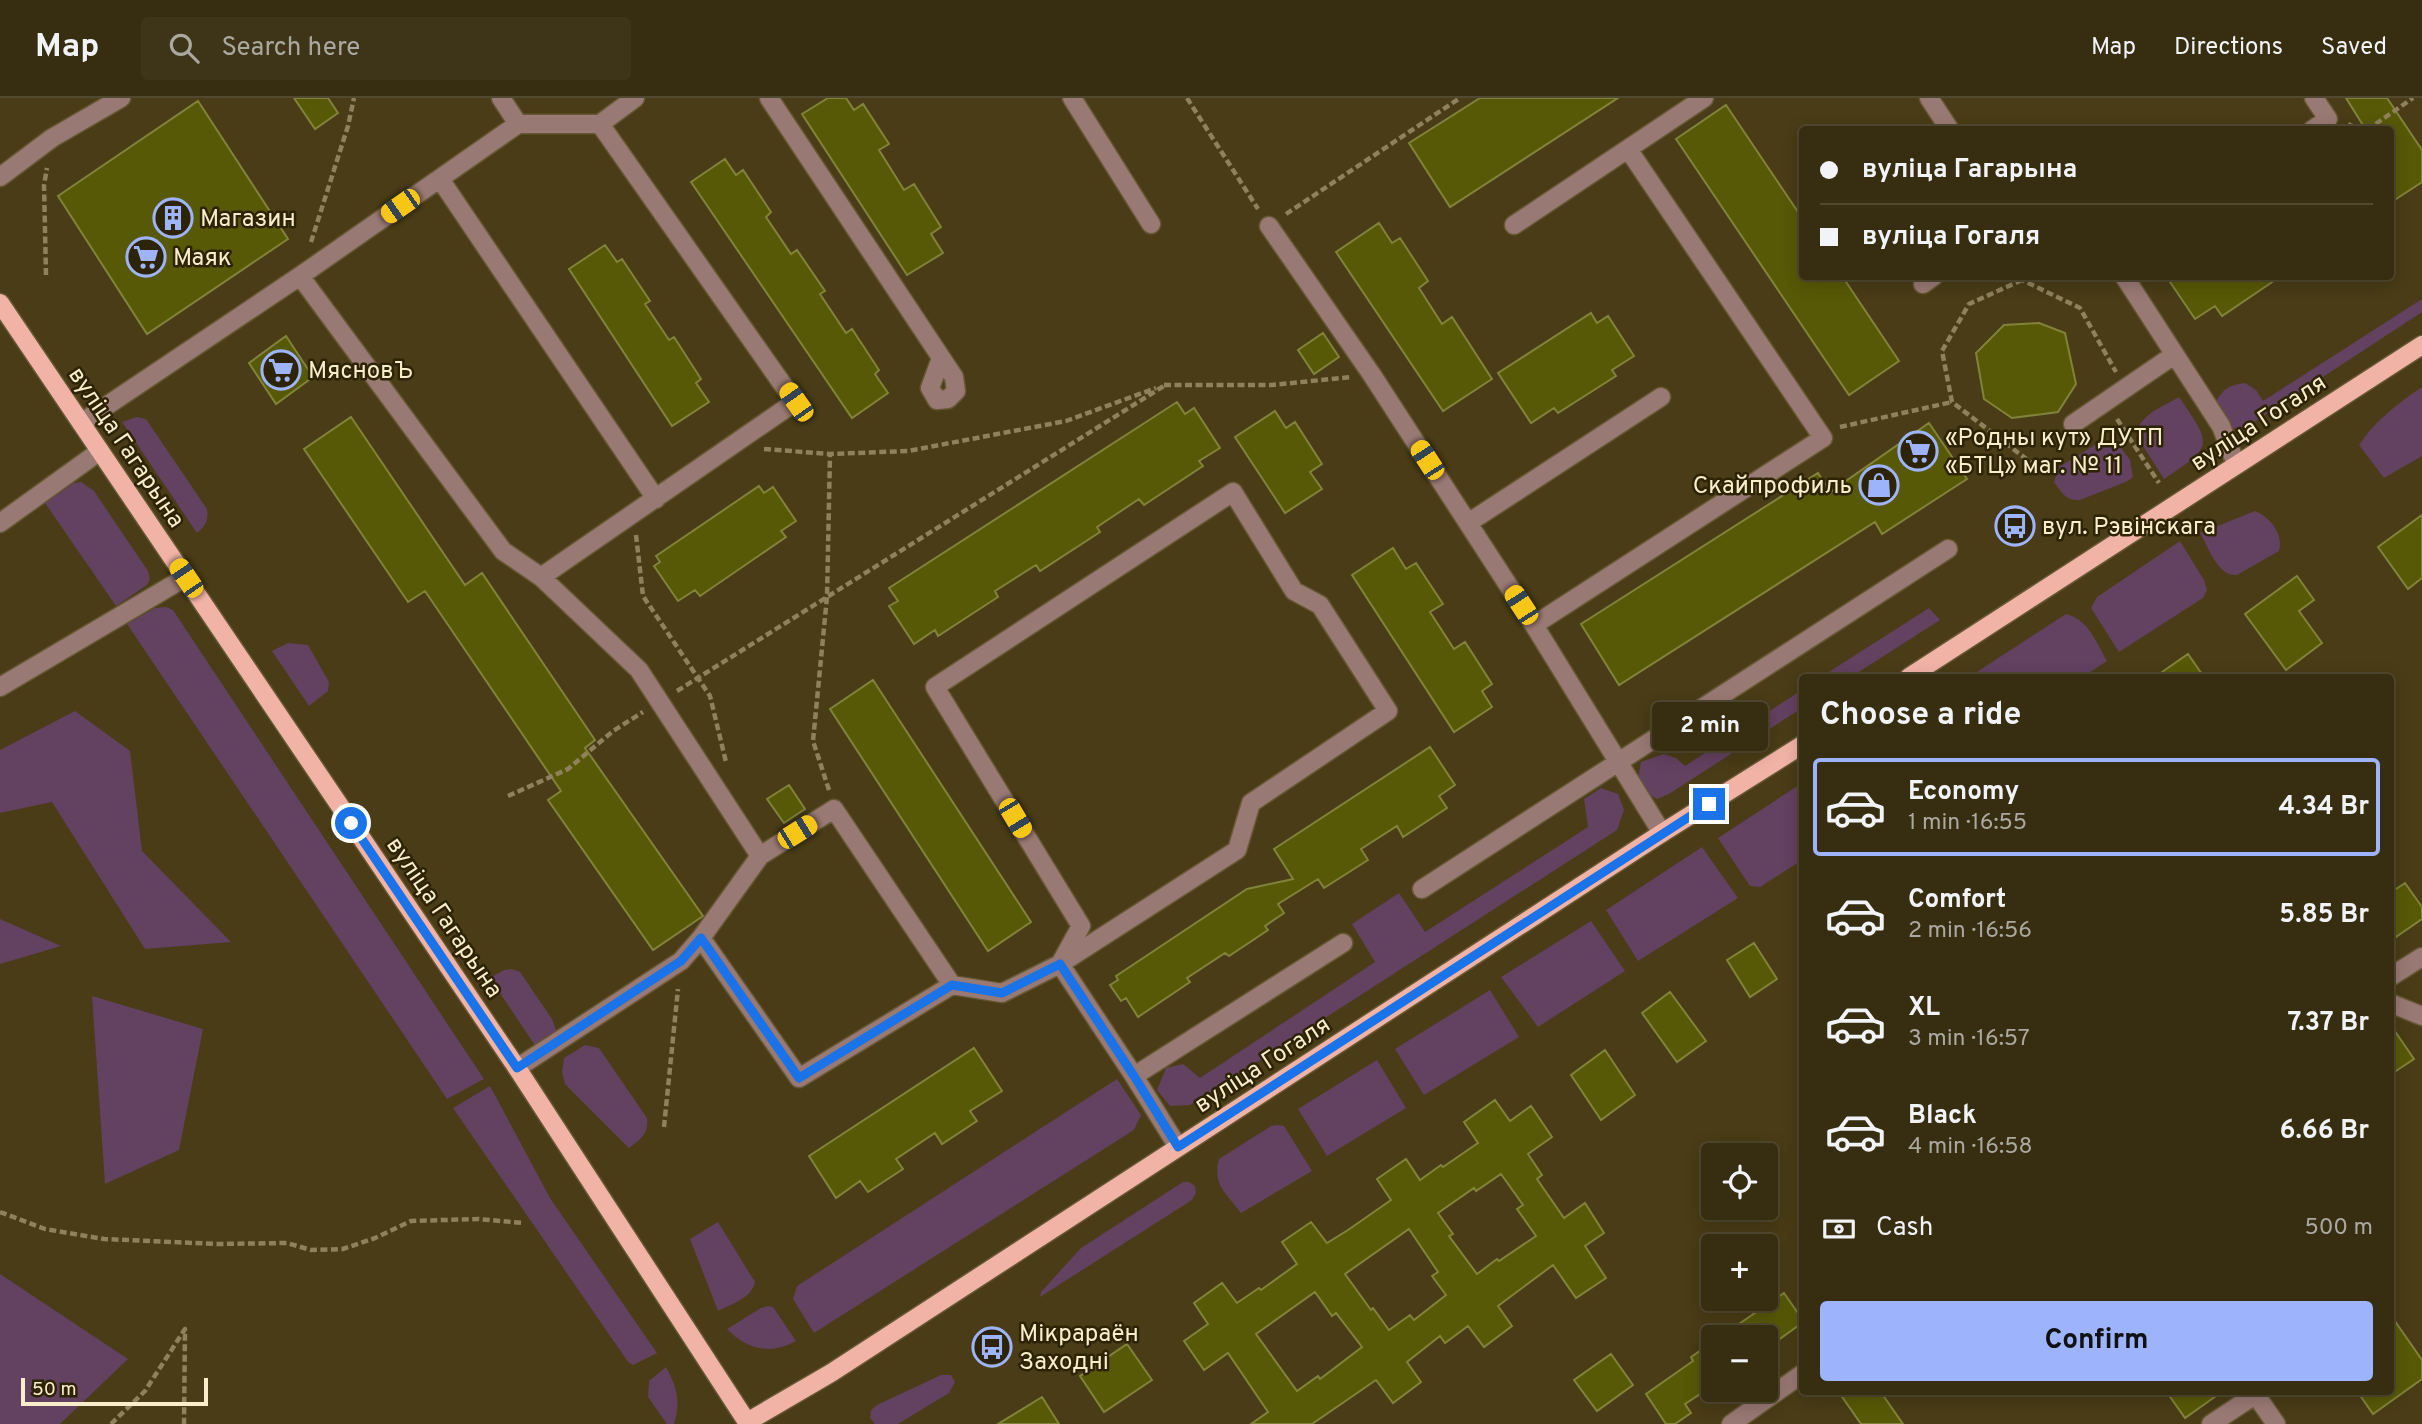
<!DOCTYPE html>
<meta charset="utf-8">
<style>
:root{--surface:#372d10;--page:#3e3519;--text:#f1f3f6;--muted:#aaa89f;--line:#514930;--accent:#9db4fd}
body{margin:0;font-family:Overpass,sans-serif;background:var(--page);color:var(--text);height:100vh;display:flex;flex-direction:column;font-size:26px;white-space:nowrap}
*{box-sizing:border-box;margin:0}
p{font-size:23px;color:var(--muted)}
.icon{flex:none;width:38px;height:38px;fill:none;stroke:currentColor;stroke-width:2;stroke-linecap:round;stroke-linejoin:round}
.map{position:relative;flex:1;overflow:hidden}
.sheet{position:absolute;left:1799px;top:576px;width:595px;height:721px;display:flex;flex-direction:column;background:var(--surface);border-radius:7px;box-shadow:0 4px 18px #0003,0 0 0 2px var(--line)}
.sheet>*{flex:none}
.banner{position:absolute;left:1799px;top:28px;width:595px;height:154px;border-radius:7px;box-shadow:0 4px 18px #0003,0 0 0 2px var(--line);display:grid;align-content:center;height:154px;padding:0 21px;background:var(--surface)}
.fabs{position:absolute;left:1701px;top:1045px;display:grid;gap:14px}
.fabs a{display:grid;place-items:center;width:77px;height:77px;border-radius:7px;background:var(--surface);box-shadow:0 4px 18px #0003,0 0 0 2px var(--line);font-size:35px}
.scale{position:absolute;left:21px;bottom:18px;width:187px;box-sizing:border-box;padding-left:7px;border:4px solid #faedca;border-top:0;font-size:19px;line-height:24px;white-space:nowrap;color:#faedca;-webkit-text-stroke:5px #2d2305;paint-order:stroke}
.end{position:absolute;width:32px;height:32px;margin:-16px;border:9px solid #1a73e8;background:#fff;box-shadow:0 0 0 4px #fff}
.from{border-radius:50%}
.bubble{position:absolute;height:49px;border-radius:7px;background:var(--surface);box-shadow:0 4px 18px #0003,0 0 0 2px var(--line);font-size:23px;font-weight:700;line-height:49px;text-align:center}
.car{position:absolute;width:21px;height:42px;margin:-21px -10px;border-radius:9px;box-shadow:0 0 5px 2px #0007;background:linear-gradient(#f5c518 24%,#345 0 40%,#f5c518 0 76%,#345 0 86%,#f5c518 0)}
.banner b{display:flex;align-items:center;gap:24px;height:66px;font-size:26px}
.banner b+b{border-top:2px solid var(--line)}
.banner i{width:18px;height:18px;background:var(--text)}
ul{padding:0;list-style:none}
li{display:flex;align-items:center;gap:21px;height:98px;margin:0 14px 10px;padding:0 7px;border:4px solid transparent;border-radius:7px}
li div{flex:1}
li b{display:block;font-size:26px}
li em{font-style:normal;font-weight:700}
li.active{border-color:var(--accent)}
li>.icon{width:63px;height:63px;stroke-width:1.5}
h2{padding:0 21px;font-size:32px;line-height:84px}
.pay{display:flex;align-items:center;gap:18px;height:77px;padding:0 21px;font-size:26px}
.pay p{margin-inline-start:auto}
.action{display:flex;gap:14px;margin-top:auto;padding:14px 21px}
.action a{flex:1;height:80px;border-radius:7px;background:var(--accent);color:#111;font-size:28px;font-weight:700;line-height:80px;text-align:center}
header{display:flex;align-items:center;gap:42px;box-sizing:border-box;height:98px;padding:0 35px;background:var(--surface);border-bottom:2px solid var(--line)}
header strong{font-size:33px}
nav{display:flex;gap:38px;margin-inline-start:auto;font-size:24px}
.search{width:490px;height:63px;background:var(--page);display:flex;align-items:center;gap:18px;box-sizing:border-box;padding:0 24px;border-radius:7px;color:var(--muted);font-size:26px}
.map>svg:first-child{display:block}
.green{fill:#634160}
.building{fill:#585906;stroke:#81833b;stroke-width:2;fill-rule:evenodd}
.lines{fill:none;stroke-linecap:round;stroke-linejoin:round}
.minor-casing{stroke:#655833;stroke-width:21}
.major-casing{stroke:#655833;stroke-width:21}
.path{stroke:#8e815c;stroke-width:4.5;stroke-dasharray:7 3.5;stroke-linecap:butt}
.minor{stroke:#997973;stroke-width:18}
.major{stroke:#f2b3a7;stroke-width:18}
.route{stroke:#1a73e8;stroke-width:9}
.labels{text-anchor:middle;stroke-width:5;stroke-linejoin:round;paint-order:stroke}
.poi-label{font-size:24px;fill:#faedca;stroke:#2d2305;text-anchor:start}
.street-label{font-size:24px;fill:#faedca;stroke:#2d2305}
</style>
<header>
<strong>Map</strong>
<div class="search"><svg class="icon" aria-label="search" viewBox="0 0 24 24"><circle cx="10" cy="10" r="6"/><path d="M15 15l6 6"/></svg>Search here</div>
<nav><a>Map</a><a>Directions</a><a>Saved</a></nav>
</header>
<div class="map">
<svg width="2422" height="1326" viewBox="0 0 2422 1326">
<rect width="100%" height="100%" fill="#493c16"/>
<path class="green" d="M2422,201V214L2259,321L2244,329L2234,331L2223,322L2215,306C2222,291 2229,287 2245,285L2256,292L2263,303Z
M2422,289V358L2384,380L2359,347C2375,323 2398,305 2422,289Z
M2179,299C2213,348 2213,348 2164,381L2136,337C2140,316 2162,309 2179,299Z
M137,319L146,321L207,411C209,422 205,429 197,435L122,324Z
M2103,342L2119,347L2130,362L2133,379L2128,383L2080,402C2066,403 2062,395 2054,384L2059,369Z
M81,384L94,393L148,473L150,481L147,487L116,508L45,405L74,385Z
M2255,413C2270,419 2284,436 2279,453L2237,477C2218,479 2209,450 2200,435Z
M2180,443L2204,482L2207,492L2203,500L2119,554L2091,510L2097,499Z
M166,509L173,512L484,981L447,1001L127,526L155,510Z
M1929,510L1940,522L1851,579H1821Z
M2066,516C2089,522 2096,544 2107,563L2083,579H1969Z
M288,545L308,547L329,584L328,593L309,608L272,553Z
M1802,592V610L1669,696L1657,701L1645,694L1638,680L1641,664L1664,656L1676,660L1685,668Z
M75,613L130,653L142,753L231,844L145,851L52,704L0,715V652Z
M1802,685V762L1760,789L1750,788L1718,740Z
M1601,690L1618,696L1624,712L1617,732L1190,1007L1170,1008L1157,992L1166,970L1183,966L1200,980L1375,864L1352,826L1399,795L1425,834L1588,729L1584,701Z
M1702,749L1738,800L1638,863L1606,812Z
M0,821L61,848L0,866Z
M1591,823L1625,873L1538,929L1501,879Z
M512,871L520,874L552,921L556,932L550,940L536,949L490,880L504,872Z
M1490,892L1519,939L1424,997L1395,951Z
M92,898L203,931L179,1052L105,1086Z
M585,947L599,950L647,1020C649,1036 641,1041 629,1050L565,986L562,974L564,960Z
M1377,962L1406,1010L1327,1058L1298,1011Z
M1117,981L1141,1017L1134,1032L814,1235L793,1201L797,1188Z
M490,988L550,1100L657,1255L633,1267L628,1264L453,1010Z
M1277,1027L1284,1028L1312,1073L1241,1115C1226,1095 1212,1087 1219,1061L1271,1028Z
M1183,1084H1189L1195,1088L1196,1095L1192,1102L1040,1199L1041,1194L1081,1150Z
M718,1124L755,1184C753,1199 730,1207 718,1213L690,1141Z
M0,1176L128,1261L60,1326H0Z
M768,1208L773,1209L796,1243C771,1257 747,1252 727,1231L761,1210Z
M666,1269C677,1289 681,1304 674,1326H667L648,1299L649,1283Z
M941,1277H951L955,1284L949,1295L898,1326H875L870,1320L871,1312L877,1307Z"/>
<path class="building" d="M294,0H328L338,15L315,31Z
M828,0H846L854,12L863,6L889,46L879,52L904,92L914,86L941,129L931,136L943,155L907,177L802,16Z
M1480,0H1618L1450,109L1409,45Z
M2346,0H2387L2422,52V84L2390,105V32H2366Z
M198,3L288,141L147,236L58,98Z
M1726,7L1802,120V178H1842L1899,263L1849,297L1676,41Z
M725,61L736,77L743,72L771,114L766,119L791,156L797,152L825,193L820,196L846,235L852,231L879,272L875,276L888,295L852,320L691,84Z
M1379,125L1392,145L1400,140L1428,183L1419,190L1442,226L1452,219L1492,281L1443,313L1336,154Z
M605,147L617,164L622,161L650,203L645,206L669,242L674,239L701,281L696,285L709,304L672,328L569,171Z
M2166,178H2281L2222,218L2215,208L2195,221Z
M1591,215L1597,225L1608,218L1634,258L1612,272L1616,278L1558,315L1554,310L1531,325L1498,275Z
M2039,225L2065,235L2076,286L2058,314L2012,320L1984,301L1976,255L2004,227Z
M1323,235L1339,259L1314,276L1298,252Z
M286,238L313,279L276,306L249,265Z
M1177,304L1185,316L1194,310L1220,350L1199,363L1203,368L1144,407L1139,401L1097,429L1100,434L1040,473L1036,467L995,493L998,499L938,538L935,532L914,546L889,508L898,503L889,490Z
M1275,313L1286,330L1295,324L1322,366L1310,374L1322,391L1285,415L1235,339Z
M351,319L465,487L482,475L595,642L585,650L703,818L653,852L548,702L561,693L425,493L408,504L304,351Z
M1929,325L1967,381L1882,436L1875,424L1619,587L1581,526L1818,375L1830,394Z
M759,388L764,395L773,389L796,423L781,433L786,439L700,498L695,492L678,503L654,468L660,464L656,458Z
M2422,417V480L2408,491L2378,449Z
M1393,450L1406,471L1416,465L1443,506L1430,514L1454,551L1465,544L1492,586L1482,593L1492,609L1454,634L1352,477Z
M2297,478L2314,502L2299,513L2322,545L2286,572L2245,516Z
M2188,556L2204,579H2155Z
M873,582L1031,824L988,853L830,611Z
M1430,649L1455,687L1439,698L1447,710L1403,739L1397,728L1361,751L1368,762L1324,790L1318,781L1278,806L1284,815L1265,828L1268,832L1229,858L1225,855L1187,880L1190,884L1138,919L1126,900L1121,903L1110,887L1118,882L1116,878L1247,791L1293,781L1274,751Z
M789,687L805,711L784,725L767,701Z
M2405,785L2422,809V821L2390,843V795Z
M1754,845L1777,881L1750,899L1727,862Z
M1670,894L1706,943L1677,964L1642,915Z
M2390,926L2414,961L2390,977Z
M974,950L1002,993L970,1013L977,1023L942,1046L935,1035L896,1061L903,1071L868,1094L860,1083L836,1100L809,1058Z
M1605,952L1635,997L1601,1022L1571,977Z
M1495,1002L1510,1023L1531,1008L1552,1039L1528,1056L1542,1077L1537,1081L1564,1120L1585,1105L1604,1135L1585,1148L1606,1180L1576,1200L1553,1167L1498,1208L1512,1228L1484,1249L1468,1228L1445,1245L1440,1238L1407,1264L1421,1284L1393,1305L1376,1282L1312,1326H1251L1268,1314L1228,1255L1204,1272L1184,1243L1208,1226L1194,1205L1222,1185L1237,1205L1259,1190L1261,1192L1297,1166L1282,1144L1311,1124L1327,1145L1348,1132L1391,1102L1377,1081L1406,1061L1420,1082L1441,1067L1443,1069L1478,1045L1464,1024ZM1501,1076L1523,1107L1517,1111L1536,1138L1499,1163L1497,1161L1477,1176L1449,1138L1453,1136L1438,1115L1474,1090L1476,1093ZM1409,1131L1438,1174L1432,1178L1446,1197L1414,1222L1410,1217L1389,1232L1373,1210L1371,1212L1345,1176ZM1315,1194L1332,1218L1336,1215L1362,1249L1320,1281L1318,1278L1297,1293L1256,1236Z
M1784,1195L1802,1221V1225L1766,1251V1239H1720Z
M2390,1216L2422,1262V1281L2373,1316L2357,1293H2390Z
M1713,1244V1293L1711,1289L1685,1306L1691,1315L1675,1326H1666L1646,1296L1693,1263L1691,1259Z
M1127,1246L1152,1282L1104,1314L1080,1278Z
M1611,1256L1633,1287L1597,1313L1574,1282Z
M1838,1293H1880L1903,1326H1861Z
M2166,1293H2223L2185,1320Z
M1042,1299L1059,1326H998Z"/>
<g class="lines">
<g class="minor-casing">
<path id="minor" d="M769,0L954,279L956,293L948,301L937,302L930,290L941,260
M1072,0L1151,126
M1929,0L1950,32
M518,26H600L635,0
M2312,32L2328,21L2314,0
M1628,51L1823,340L1534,527L1662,735
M0,79L52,40L121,0
M440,81L656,401
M1514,127L1704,0
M1269,128L1372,277L1534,527
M300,178L503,453L541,479L639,572L760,758L834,711L952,887
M2124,178L2221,328L2236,366
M1923,186L1934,178
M81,325L300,178L518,26L501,0
M2073,326L2174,257
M0,425L100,353
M1468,425L1661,299
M541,479L795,304L600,26
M0,589L186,479
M1422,791L1948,451
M701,840L799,980L952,887L1002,895L1060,866L1237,752L1251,705L1388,613L1320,507L1294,493L1233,394L935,589L1081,828L1060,866L1134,978L1178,1049
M2390,879L2422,859
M2390,905L2422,918
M517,970L681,863L701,840L760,758
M1134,978L1343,845
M2253,1293L2276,1326
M1731,1326L1802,1276
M2211,1326L2255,1297"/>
</g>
<g class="major-casing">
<path id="major" d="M0,205L517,970L747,1324L831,1275L1662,735L1802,647
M1909,579L2422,247"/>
</g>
<path class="path" d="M1187,0L1258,111
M2348,26L2360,32
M2367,32L2413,0
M1286,116L1460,0
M311,144L348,28L354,0
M46,177L44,87L47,70
M2021,178L2022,182L2080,210L2116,274
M2022,182L1969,206L1942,253L1952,304L2038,370
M1164,287H1272L1351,279
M2117,321L2159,385
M1840,329L1952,304
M764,351L830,356L908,353L1066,323L1156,290
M636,437L643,498L710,598L726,664
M677,593L1167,286
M829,692L813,643L827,499L830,356
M508,698L568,671L613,633L643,614
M664,1029L678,891
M0,1114L45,1131L104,1141L217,1146L287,1145L311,1152L343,1151L375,1140L411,1123L478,1121L523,1125
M111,1326L145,1293L185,1231L184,1326"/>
<use href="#minor" class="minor"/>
<use href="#major" class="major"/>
</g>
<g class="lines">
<path class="route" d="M351,725L517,970L681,863L701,840L799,980L952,887L1002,895L1060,866L1134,978L1178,1049L1709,706"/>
</g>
<defs>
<g id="building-ring" transform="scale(2.0125)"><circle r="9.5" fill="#2d2305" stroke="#9db4fd" stroke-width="1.5"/><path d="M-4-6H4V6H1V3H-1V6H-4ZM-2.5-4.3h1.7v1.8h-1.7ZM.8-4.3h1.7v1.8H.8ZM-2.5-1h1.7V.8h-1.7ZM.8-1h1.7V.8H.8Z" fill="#9db4fd"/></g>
<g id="supermarket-ring" transform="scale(2.0125)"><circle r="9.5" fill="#2d2305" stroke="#9db4fd" stroke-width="1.5"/><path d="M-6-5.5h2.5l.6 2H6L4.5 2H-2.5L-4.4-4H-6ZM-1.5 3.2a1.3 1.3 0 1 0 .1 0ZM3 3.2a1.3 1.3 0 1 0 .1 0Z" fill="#9db4fd"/></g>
<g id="shop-ring" transform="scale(2.0125)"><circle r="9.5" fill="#2d2305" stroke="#9db4fd" stroke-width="1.5"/><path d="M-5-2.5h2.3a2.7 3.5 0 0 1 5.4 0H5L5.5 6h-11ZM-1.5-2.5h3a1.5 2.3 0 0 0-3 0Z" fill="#9db4fd"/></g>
<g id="bus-ring" transform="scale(2.0125)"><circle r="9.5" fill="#2d2305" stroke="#9db4fd" stroke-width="1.5"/><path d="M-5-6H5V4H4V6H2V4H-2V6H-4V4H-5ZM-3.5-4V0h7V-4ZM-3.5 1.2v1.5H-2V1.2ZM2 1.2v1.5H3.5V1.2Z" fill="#9db4fd"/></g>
</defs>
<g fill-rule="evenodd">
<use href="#building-ring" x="173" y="120"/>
<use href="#supermarket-ring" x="146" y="159"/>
<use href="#supermarket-ring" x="281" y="272"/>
<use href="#supermarket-ring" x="1918" y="353"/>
<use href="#shop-ring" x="1879" y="387"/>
<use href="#bus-ring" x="2015" y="428"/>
<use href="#bus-ring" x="992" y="1249"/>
</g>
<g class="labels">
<g class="poi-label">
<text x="200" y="128">Магазин</text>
<text x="173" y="167">Маяк</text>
<text x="308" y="280">МясновЪ</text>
<text x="1945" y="347">«Родны кут» ДУТП<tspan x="1945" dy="28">«БТЦ» маг. № 11</tspan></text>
<text x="1852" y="395" text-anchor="end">Скайпрофиль</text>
<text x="2042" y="436">вул. Рэвінскага</text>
<text x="1019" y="1243">Мікрараён<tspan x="1019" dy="28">Заходні</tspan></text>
</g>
<g class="street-label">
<text transform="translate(2258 324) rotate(-33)" y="8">вуліца Гогаля</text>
<text transform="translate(127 349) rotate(56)" y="8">вуліца Гагарына</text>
<text transform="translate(445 819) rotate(56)" y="8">вуліца Гагарына</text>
<text transform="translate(1262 966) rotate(-33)" y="8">вуліца Гогаля</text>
</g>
</g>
</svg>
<div class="fabs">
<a><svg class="icon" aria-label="locate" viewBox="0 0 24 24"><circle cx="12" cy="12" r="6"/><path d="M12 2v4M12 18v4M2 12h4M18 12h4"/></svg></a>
<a>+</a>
<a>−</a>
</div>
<div class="scale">50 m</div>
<i class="end from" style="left:351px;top:725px"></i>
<i class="end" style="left:1709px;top:706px"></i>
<div class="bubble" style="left:1652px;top:604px;width:116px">2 min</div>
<i class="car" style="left:400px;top:108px;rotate:235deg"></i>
<i class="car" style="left:796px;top:304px;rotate:325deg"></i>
<i class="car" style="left:1427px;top:362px;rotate:327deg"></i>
<i class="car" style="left:186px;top:480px;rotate:326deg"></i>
<i class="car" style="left:1521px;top:507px;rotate:327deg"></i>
<i class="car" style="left:1015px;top:720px;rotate:149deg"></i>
<i class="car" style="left:797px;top:734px;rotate:58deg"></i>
<div class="banner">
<b><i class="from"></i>вуліца Гагарына</b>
<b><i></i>вуліца Гогаля</b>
</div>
<section class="sheet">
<h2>Choose a ride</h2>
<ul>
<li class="active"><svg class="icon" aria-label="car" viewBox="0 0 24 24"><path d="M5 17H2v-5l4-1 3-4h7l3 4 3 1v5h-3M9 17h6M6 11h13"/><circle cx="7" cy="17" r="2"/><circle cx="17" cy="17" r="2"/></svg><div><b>Economy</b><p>1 min · 16:55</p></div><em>4.34 Br</em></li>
<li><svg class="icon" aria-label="car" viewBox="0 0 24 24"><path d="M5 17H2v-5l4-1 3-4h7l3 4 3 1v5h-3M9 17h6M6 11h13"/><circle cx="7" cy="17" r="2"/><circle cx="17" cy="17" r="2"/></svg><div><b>Comfort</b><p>2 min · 16:56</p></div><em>5.85 Br</em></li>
<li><svg class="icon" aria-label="car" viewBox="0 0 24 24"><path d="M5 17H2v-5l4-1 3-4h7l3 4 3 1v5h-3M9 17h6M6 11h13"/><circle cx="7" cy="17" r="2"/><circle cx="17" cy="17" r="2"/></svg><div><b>XL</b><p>3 min · 16:57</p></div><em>7.37 Br</em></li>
<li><svg class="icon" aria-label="car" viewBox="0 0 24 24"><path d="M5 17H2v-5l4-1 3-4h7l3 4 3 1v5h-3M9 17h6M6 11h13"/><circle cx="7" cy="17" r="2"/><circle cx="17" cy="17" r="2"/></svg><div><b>Black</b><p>4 min · 16:58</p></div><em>6.66 Br</em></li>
</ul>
<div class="pay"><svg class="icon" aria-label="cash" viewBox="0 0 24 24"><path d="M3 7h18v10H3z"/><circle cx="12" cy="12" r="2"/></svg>Cash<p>500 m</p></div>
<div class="action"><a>Confirm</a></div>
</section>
</div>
